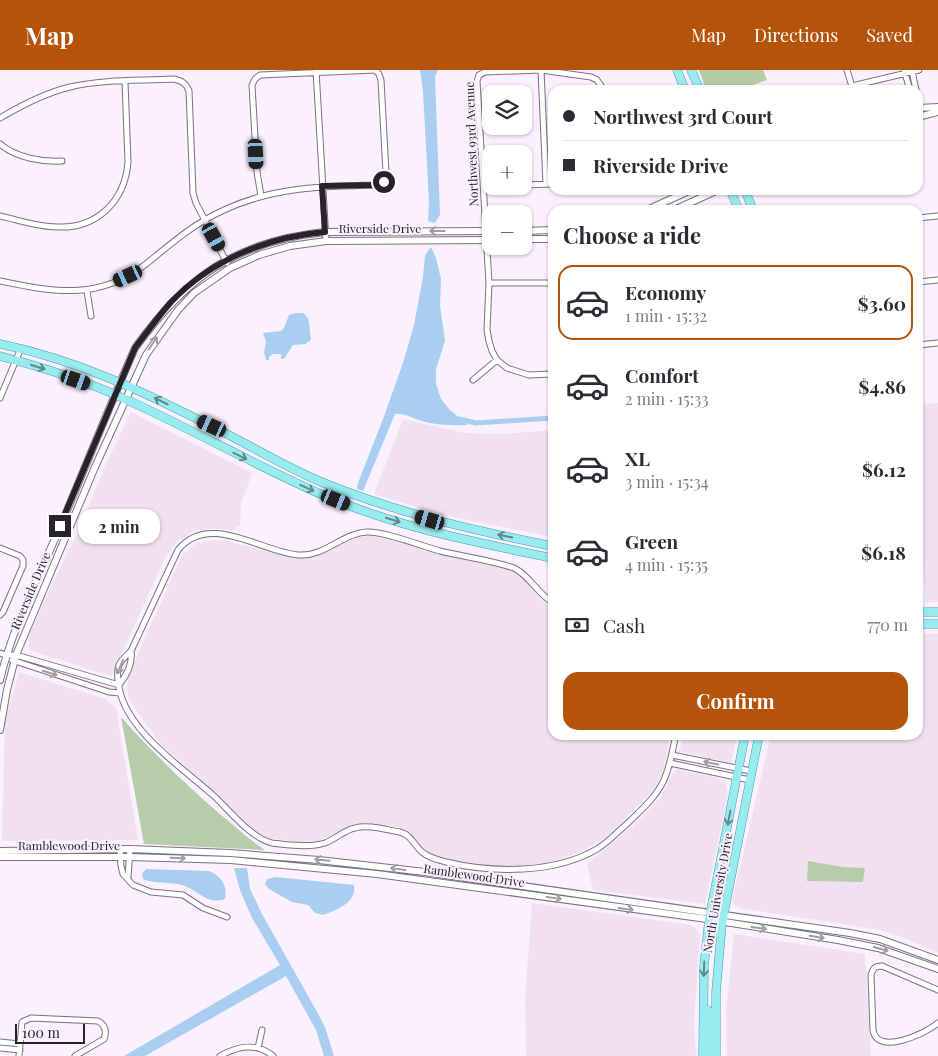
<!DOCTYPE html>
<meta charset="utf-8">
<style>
:root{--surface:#fff;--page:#f2f2f3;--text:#2b2b33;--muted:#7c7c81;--line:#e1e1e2;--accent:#b45309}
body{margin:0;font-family:"Playfair Display",serif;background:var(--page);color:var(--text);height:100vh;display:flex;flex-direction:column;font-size:19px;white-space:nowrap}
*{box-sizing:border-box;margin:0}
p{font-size:16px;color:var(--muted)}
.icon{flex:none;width:28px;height:28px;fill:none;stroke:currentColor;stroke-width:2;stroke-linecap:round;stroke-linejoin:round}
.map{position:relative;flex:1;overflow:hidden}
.sheet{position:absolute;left:548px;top:135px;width:375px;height:535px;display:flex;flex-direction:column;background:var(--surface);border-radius:15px;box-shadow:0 1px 4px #0004}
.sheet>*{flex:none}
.top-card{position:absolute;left:548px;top:15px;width:375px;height:110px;border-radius:15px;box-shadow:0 1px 4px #0004;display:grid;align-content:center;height:110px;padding:0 15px;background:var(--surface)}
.tools{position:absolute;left:482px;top:15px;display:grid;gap:10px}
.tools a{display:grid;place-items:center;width:50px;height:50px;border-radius:10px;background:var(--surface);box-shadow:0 1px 4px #0004;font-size:25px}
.scale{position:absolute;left:15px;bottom:12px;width:70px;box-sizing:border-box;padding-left:5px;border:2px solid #272329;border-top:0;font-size:14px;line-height:18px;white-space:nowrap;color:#272329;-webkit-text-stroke:4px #faf0ff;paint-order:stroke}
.end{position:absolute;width:22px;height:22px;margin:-11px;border:6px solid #272329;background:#fff;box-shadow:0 0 0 2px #fff}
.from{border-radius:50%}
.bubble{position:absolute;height:35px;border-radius:15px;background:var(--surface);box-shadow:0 1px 4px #0004;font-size:16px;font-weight:700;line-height:35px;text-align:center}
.car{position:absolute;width:15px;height:30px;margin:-15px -8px;border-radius:6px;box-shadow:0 0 4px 1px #0007;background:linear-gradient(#222 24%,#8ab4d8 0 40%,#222 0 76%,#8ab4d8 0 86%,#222 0)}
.top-card b{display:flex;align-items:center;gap:18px;height:48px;font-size:19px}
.top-card b+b{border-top:1px solid var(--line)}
.top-card i{width:12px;height:12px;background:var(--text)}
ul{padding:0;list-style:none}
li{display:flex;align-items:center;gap:15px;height:75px;margin:0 10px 8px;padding:0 5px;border:2px solid transparent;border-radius:15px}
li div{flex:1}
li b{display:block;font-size:19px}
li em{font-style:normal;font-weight:700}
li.current{border-color:var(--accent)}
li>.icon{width:45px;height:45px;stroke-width:1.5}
h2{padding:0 15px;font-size:22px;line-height:60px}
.pay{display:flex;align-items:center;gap:12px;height:55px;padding:0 15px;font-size:19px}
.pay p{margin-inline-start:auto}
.button{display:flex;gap:10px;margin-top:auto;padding:10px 15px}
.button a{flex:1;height:58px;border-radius:15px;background:var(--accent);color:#fff;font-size:20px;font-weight:700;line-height:58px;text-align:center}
header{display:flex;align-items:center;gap:30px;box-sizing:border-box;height:70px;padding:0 25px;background:var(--accent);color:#fff}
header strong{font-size:24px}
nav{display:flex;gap:28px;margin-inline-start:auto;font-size:18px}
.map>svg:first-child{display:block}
.commercial{fill:#f1e0f2}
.green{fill:#b7cdaa}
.forest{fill:#b4cda5}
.water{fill:#a9ceef}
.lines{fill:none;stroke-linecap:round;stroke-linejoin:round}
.canal{stroke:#a9ceef;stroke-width:5}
.minor-casing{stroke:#7b7080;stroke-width:7}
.tertiary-casing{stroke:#7b7080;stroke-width:8}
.primary-casing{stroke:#449ea3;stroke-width:9}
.minor{stroke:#fff;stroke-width:5}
.tertiary{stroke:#fff;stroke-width:6}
.primary{stroke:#98ecef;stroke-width:8}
.oneway{stroke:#9e9c9f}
.oneway2{stroke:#60888c}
.route{stroke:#272329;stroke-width:6}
.labels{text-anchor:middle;stroke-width:4;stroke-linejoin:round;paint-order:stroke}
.street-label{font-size:12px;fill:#272329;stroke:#faf0ff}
</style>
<header>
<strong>Map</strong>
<nav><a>Map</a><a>Directions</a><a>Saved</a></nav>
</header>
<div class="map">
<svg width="938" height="986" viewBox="0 0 938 986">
<rect width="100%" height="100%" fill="#faf0ff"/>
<path class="commercial" d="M938,333V532L926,533L918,425V334Z
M131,342L252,403L241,434L240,455L233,460L212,459L196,460L178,471L170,480L165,488L112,605H107L29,580V565L54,510L81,456L104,398Z
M403,349L465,363L504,364L552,360V467L442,445L374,424Z
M370,465L510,500L520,505L540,528L547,535L552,537V665H670L664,699L658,713L653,720L612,762L598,772L580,782L555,791L515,797L470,794L441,789L428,782L403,758L365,753L351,755L320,771H292L270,768L257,762L160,673L129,630L127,618L128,606L182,485L196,473L213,470L227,471L293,488H309L351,470Z
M918,564H938V883L907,869L880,860L739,838L732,831L771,665H918Z
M19,602L105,629L116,638L138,770L2,771L5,649Z
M684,665H737L731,693L679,681Z
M677,699L725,710L728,724L705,834L593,820L587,794L633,756L661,727L673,703Z
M532,833L691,855L698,860L700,865L694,953L696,986H526L525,929Z
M734,864L865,884L871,986H727L726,942Z"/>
<path class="green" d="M121,647C152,682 185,714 220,744C235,756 248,769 265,780L144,774Z
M808,791L843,797L865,798L863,812L807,811Z"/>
<path class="forest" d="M699,0H763L767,10L739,20H710L704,14Z"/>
<path class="water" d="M420,0H438L435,7L440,145L435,153L428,151L429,131L423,22Z
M431,177L436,188L441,209L440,236L445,271L436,299V314L441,329L449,339L468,355C453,356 436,355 421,351C412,348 404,343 395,344L363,421L357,419L358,413L383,349L403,293L414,255L423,207L425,185Z
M296,243H303L308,248L309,253L311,270L305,274L293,275L284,289H281V284H273L269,287V290H266L264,282L266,272L263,263L281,261L284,258L289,245Z
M234,798H247L250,819L262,844L316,940L325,957L334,986H324L316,960L286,906L145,986H124L280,895L252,848L240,820Z
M146,799L209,801C221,806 228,815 225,829C206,836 196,817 178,814C165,812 155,814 143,809L142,804Z
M276,807L354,815C357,833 336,840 323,845L315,843L308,835L292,832L269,819L265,814L267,809Z"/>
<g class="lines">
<path class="canal" d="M459,349L476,353L552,348"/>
<g class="minor-casing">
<path id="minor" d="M316,0L326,171
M541,0L546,114
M847,0L853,20
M904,0L910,20
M912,1L916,20
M852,16L919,0
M918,27L921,46
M0,48C22,35 45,23 70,17C104,9 140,11 174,9C182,11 186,13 189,21L193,123L196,133L227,193
M0,74C16,88 42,92 62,91
M483,114L491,115
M524,115L552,114
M0,146C18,150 38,157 57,157C97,159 125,131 128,92L125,12
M918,148L938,146
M0,211C53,222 99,231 146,194C172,173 193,154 224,140C273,117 324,116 377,115L383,112L386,103L381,10L379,4L375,0L260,5L255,9L252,15L257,102L261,126
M918,212L938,210
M489,213H552
M552,213V222
M87,221L91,246
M918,275L938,273
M552,304L529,305L507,298L497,290L492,281L489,271L487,260L489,213L477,11L479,5L485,2L541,0L591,7L597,10L604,20
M473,310L497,290
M0,328L21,278
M0,478L20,486L23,490V496L3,542L0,545
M918,527L920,554
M552,532C537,523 530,506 514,498C490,490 465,487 440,481C422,476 383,461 367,462C343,463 324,487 299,485C263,483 209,441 178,480L131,581C127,585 121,590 119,595C116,603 118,609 119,617C126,661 183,698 214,726C230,741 251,768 272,773C287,775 310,778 325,773C336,769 344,760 355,758C368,754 387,760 400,762C411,765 414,775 422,782C429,788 438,790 446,792C492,803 555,804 597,779C609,772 618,761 629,752C641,740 655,728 663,712C670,698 672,681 676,665
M0,583L6,585H16L119,615
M12,590L109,622L120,623
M119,615C127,605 133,594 131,581
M672,685L751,701
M670,693L750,710
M120,779L121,796L123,804L133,815L151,822L183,825L203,838L227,847
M128,807L130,779
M938,920L882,896C875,896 873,898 871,905L873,960C877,986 925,964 938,953
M0,972L20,974
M0,978L20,980
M258,978L262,960
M19,986L22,952L31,948L98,951C105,955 107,961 104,969L75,986
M220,986C238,976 256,972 273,986"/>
</g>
<g class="tertiary-casing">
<path id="tertiary" d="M918,38L938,37
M918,47L938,42
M647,140L691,120
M674,140L718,120
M524,161L552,160
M524,169H552
M0,610C13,554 41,503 63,450C87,393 110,335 135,278C186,207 236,171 325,162L491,161
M0,660L7,620L16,585L95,397L146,285L178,240L194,223L230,198L259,185L290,176L326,171L491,170
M0,781L130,779L230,783L319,790L425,802L850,863L880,869L938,890
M0,787H129L231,790L377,804L700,848L838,870L878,878L938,899"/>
</g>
<g class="primary-casing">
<path id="primary" d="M677,0L685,20
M691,0L700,20
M730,120L739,140
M745,120L753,140
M0,274C77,290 142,321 211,356C248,374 282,395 319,411C396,443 472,460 552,476
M0,286C42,297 86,311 125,329C192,359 256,396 323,425C396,457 475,472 552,488
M918,542H938
M918,554H938
M708,940L710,960L716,967
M703,961L706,963L710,973L711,986
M703,986L704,896L709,850L745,665
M716,986V922L722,853L759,665"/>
</g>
<use href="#minor" class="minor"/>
<use href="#tertiary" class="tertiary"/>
<use href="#primary" class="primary"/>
</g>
<defs><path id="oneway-shaft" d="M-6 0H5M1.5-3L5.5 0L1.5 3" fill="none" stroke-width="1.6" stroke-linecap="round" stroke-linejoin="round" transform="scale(1.25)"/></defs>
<g class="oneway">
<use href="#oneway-shaft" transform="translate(437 161) rotate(180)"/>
<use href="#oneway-shaft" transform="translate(153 273) rotate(-57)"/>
<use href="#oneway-shaft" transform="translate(120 597) rotate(114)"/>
<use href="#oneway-shaft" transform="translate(50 603) rotate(18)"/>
<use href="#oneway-shaft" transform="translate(711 693) rotate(-169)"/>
<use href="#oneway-shaft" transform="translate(178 788) rotate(2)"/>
<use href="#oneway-shaft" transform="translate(322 790) rotate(-174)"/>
<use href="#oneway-shaft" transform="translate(398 799) rotate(-172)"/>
<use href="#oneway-shaft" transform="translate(554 828) rotate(8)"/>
<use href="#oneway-shaft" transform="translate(626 839) rotate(8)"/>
<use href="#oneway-shaft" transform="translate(759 858) rotate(8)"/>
<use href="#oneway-shaft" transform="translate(817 867) rotate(9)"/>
<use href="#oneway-shaft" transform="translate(881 879) rotate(16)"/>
</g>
<g class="oneway2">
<use href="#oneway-shaft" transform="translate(38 297) rotate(18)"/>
<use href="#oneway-shaft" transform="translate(161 331) rotate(-153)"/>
<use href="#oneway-shaft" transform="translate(240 386) rotate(27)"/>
<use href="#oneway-shaft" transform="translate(307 418) rotate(24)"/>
<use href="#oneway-shaft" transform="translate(393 450) rotate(17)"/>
<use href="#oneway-shaft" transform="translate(505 466) rotate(-168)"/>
<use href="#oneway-shaft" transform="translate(729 748) rotate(101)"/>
<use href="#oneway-shaft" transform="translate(704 899) rotate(92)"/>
</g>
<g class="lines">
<path class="route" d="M60,456L135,278C147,262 158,247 171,232C211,190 267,167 325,162L322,116L377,115L384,112"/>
</g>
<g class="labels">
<g class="street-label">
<text transform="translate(472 74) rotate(-92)" y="4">Northwest 93rd Avenue</text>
<text x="380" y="163">Riverside Drive</text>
<text transform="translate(31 521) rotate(-67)" y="4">Riverside Drive</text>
<text x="69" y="780">Ramblewood Drive</text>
<text transform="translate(474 806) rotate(8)" y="4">Ramblewood Drive</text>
<text transform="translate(718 823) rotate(-80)" y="4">North University Drive</text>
</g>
</g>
</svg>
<div class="tools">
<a><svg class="icon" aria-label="layers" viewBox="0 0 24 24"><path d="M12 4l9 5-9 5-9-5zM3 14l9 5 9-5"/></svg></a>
<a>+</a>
<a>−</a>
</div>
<div class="scale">100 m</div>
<i class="end from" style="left:384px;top:112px"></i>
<i class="end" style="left:60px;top:456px"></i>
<div class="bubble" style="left:78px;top:439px;width:82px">2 min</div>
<i class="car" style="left:256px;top:84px;rotate:177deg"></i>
<i class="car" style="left:214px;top:167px;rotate:151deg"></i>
<i class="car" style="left:128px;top:206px;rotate:245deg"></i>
<i class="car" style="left:76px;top:310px;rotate:109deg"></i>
<i class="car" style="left:212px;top:356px;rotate:295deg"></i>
<i class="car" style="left:336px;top:430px;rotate:112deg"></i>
<i class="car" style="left:430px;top:450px;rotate:286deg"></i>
<div class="top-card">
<b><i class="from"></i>Northwest 3rd Court</b>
<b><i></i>Riverside Drive</b>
</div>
<section class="sheet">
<h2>Choose a ride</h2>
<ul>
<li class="current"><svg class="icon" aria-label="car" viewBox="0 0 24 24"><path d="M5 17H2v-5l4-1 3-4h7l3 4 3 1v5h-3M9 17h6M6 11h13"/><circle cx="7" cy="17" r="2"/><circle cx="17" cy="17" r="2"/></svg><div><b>Economy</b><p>1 min · 15:32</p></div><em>$3.60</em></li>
<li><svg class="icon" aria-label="car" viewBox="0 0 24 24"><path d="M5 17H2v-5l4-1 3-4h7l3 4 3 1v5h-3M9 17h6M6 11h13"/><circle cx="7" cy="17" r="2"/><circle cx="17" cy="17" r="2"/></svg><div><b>Comfort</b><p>2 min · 15:33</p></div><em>$4.86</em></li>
<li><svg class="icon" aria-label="car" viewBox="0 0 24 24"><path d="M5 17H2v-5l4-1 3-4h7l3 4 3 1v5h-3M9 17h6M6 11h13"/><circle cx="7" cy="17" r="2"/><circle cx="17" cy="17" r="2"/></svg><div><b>XL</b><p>3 min · 15:34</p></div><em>$6.12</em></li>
<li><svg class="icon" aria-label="car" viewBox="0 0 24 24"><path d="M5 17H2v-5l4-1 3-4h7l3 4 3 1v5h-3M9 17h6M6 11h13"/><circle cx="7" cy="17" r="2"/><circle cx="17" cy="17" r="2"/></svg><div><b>Green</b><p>4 min · 15:35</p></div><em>$6.18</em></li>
</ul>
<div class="pay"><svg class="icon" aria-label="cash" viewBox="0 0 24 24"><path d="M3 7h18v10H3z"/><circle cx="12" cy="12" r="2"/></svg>Cash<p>770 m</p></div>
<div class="button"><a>Confirm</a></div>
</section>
</div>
